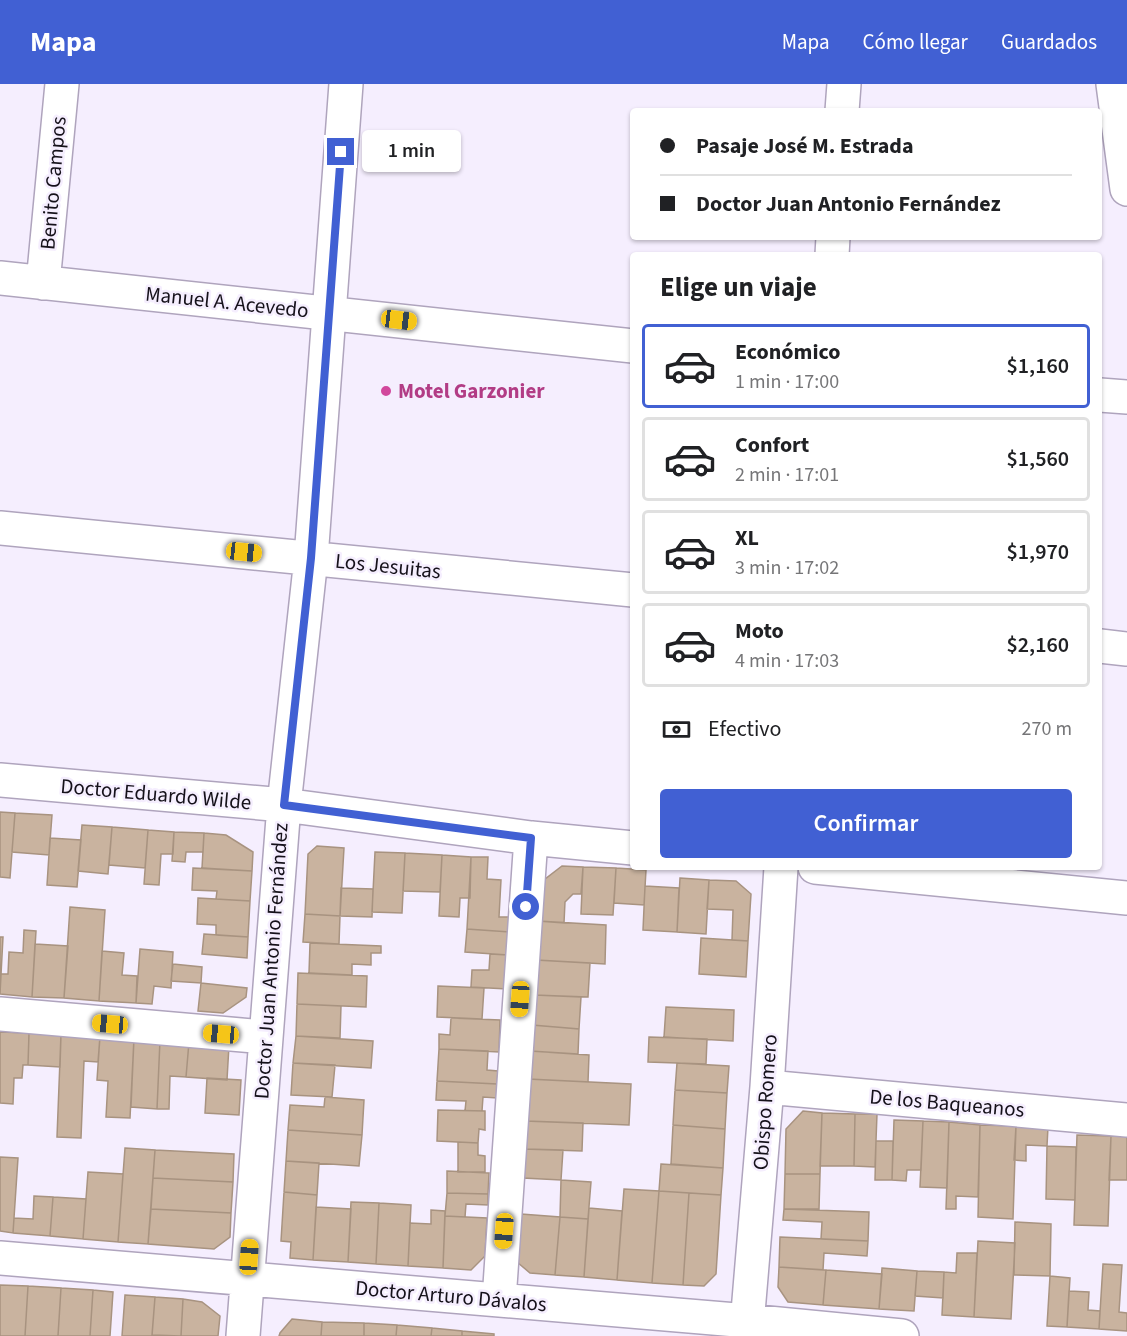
<!DOCTYPE html>
<html lang="es">
<meta charset="utf-8">
<style>
:root{--surface:#fff;--page:#f2f2f2;--text:#202124;--muted:#757577;--line:#e0e0e0;--accent:#4160d3}
body{margin:0;font-family:"Source Sans 3",sans-serif;background:var(--page);color:var(--text);height:100vh;display:flex;flex-direction:column;font-size:22px;white-space:nowrap}
*{box-sizing:border-box;margin:0}
p{font-size:20px;color:var(--muted)}
.icon{flex:none;width:33px;height:33px;fill:none;stroke:currentColor;stroke-width:2;stroke-linecap:round;stroke-linejoin:round}
.map{position:relative;flex:1;overflow:hidden}
.drawer{position:absolute;left:630px;top:168px;width:472px;height:618px;display:flex;flex-direction:column;background:var(--surface);border-radius:6px;box-shadow:0 2px 4px #0004}
.drawer>*{flex:none}
.guide{position:absolute;left:630px;top:24px;width:472px;height:132px;border-radius:6px;box-shadow:0 2px 4px #0004;display:grid;align-content:center;height:132px;padding:0 30px;background:var(--surface)}
.end{position:absolute;width:27px;height:27px;margin:-14px;border:8px solid #4160d3;background:#fff;box-shadow:0 0 0 3px #fff}
.from{border-radius:50%}
.bubble{position:absolute;height:42px;border-radius:6px;background:var(--surface);box-shadow:0 2px 4px #0004;font-size:20px;font-weight:600;line-height:42px;text-align:center}
.car{position:absolute;width:18px;height:36px;margin:-18px -9px;border-radius:8px;box-shadow:0 0 4px 2px #0007;background:linear-gradient(#f5c518 24%,#345 0 40%,#f5c518 0 76%,#345 0 86%,#f5c518 0)}
.guide b{display:flex;align-items:center;gap:21px;height:57px;font-size:22px}
.guide b+b{border-top:2px solid var(--line)}
.guide i{width:15px;height:15px;background:var(--text)}
ul{padding:0;list-style:none}
li{display:flex;align-items:center;gap:18px;height:84px;margin:0 12px 9px;padding:0 18px;border:3px solid var(--line);border-radius:6px}
li div{flex:1}
li b{display:block;font-size:22px}
li em{font-style:normal;font-weight:600}
li.current{border-color:var(--accent)}
li>.icon{width:54px;height:54px;stroke-width:1.5}
h2{padding:0 30px;font-size:27px;line-height:72px}
.pay{display:flex;align-items:center;gap:15px;height:66px;padding:0 30px;font-size:22px}
.pay p{margin-inline-start:auto}
.button{display:flex;gap:12px;margin-top:auto;padding:12px 30px}
.button a{flex:1;height:69px;border-radius:6px;background:var(--accent);color:#fff;font-size:24px;font-weight:600;line-height:69px;text-align:center}
header{display:flex;align-items:center;gap:36px;box-sizing:border-box;height:84px;padding:0 30px;background:var(--accent);color:#fff}
header strong{font-size:28px}
nav{display:flex;gap:33px;margin-inline-start:auto;font-size:21px}
.map>svg:first-child{display:block}
.building{fill:#c9b39f;stroke:#a89380;stroke-width:1.5}
.lines{fill:none;stroke-linecap:round;stroke-linejoin:round}
.minor-casing{stroke:#afa4bd;stroke-width:36}
.highway-casing{stroke:#afa4bd;stroke-width:36}
.minor{stroke:#fff;stroke-width:33}
.highway{stroke:#fff;stroke-width:33}
.route{stroke:#4160d3;stroke-width:8}
.hotel-dot{fill:#d1479c;stroke:#f5eefe;stroke-width:2}
.labels{text-anchor:middle;stroke-width:5;stroke-linejoin:round;paint-order:stroke}
.street-label{font-size:21px;fill:#15111a;stroke:#f5eefe}
.hotel-label{font-size:21px;font-weight:bold;fill:#b23c85;stroke:#f5eefe;text-anchor:start}
</style>
<header>
<strong>Mapa</strong>
<nav><a>Mapa</a><a>Cómo llegar</a><a>Guardados</a></nav>
</header>
<div class="map">
<svg width="1127" height="1252" viewBox="0 0 1127 1252">
<rect width="100%" height="100%" fill="#f5eefe"/>
<path class="building" d="M0,728L15,729L10,794L0,793Z
M15,729L52,731L49,771L12,768Z
M82,741L112,743L108,790L78,787Z
M112,743L148,746L145,784L109,781Z
M148,746L174,748L173,770H161L159,801L144,800Z
M174,748L204,749L203,768H186L185,778L172,777Z
M204,749L226,751L253,768L252,787L202,784Z
M50,754L81,756L77,803L47,801Z
M317,762L344,764L340,832L305,830L308,770Z
M375,768L405,769L402,829L372,828Z
M405,769L442,771L440,808L403,807Z
M442,771L471,773L470,814H460L459,833L439,832Z
M471,773H488L487,795L501,796L499,833H511L510,848L467,845Z
M562,782L583,783L581,810H573L565,818L564,839L538,837L540,799Z
M583,783L616,784L613,831L581,830Z
M193,784L252,787L250,817L216,815L217,807L192,806Z
M616,784L646,786L644,821L614,819Z
M680,794L709,796L706,850L677,848Z
M709,796L736,797L751,810L748,857L732,856L733,826L707,825Z
M645,802L679,804L677,848L643,846Z
M341,804L373,805L372,833L340,832Z
M198,814L250,817L248,853L216,851V841L197,840Z
M70,823L105,826L99,917L64,914Z
M305,830L340,832L339,860L303,858Z
M538,837L606,841L605,880L536,876Z
M467,845L510,848L508,871L465,868Z
M24,846L36,847L32,913L0,910L1,890H8L9,868L23,869Z
M204,850L248,853L247,874L202,870Z
M0,853H3L0,910Z
M701,854L748,857L746,893L699,890Z
M310,859L381,862V869H371V881L352,880V891L309,889Z
M35,860L68,862L64,914L32,913Z
M140,865L173,868L171,904L154,902L152,920L136,919Z
M102,867L124,869L122,891L137,892L136,919L99,917Z
M490,870L508,871L507,905L471,903L472,886H489Z
M536,876L590,879L588,913L534,911Z
M173,880L202,883L201,899L171,897Z
M298,889L367,892L366,923L297,920Z
M201,899L247,904L246,913L223,929L198,927Z
M438,902L484,904L482,935L437,933Z
M534,911L581,913L579,945L532,941Z
M297,920L341,922L340,954L296,952Z
M666,923L734,926L733,957L664,953Z
M451,934L500,936L499,968L439,965V950L450,951Z
M532,941L579,945L578,970L530,967Z
M0,948L29,949L28,981H23L22,994H14L13,1020L0,1019Z
M29,949L61,950L60,983L28,981Z
M61,950L100,952L98,978L84,977L81,1054L57,1053Z
M100,952L134,954L130,1034L106,1033L108,997L97,996Z
M296,952L373,957L371,984L293,979Z
M649,953L707,955L706,980L648,978Z
M134,954L160,956L157,1025L131,1023Z
M160,956L189,958L186,993L170,992L169,1025H157Z
M189,958L229,961L227,996L186,993Z
M439,965L488,967L487,986L498,987L497,1000L437,997Z
M530,967L589,971L588,998L528,995Z
M293,979L335,981L332,1013L291,1011Z
M677,979L729,982L727,1009L675,1006Z
M207,994L241,996L239,1031L205,1029Z
M528,995L631,1000L629,1041L525,1037Z
M437,997L497,1000V1014L483,1013L482,1027H465L466,1017L436,1016Z
M675,1006L727,1009L725,1045L673,1041Z
M325,1013L364,1016L362,1051L288,1046L290,1021L324,1023Z
M438,1026L485,1027V1046L479,1045L478,1059L437,1057Z
M803,1027L822,1029L820,1090H785L786,1045Z
M822,1029L855,1030L854,1082H820Z
M855,1030H877L875,1083L854,1082Z
M894,1036L923,1037L921,1086H907L906,1097L892,1096Z
M525,1037L583,1039L582,1067L524,1065Z
M923,1037L949,1038L947,1104L920,1103Z
M949,1038L980,1041L978,1113L956,1112V1125H946Z
M673,1041L725,1045L723,1084L671,1080Z
M980,1041L1016,1042L1013,1135L978,1133Z
M1016,1042L1048,1043L1047,1062L1026,1061V1077L1014,1076Z
M288,1046L362,1051L359,1082L286,1077Z
M1077,1051L1111,1052L1108,1142L1074,1141Z
M1111,1052H1127V1096H1109Z
M876,1057H893L892,1096H875Z
M458,1058L478,1059V1071L485,1072V1088H458Z
M1047,1062L1076,1063L1075,1116L1046,1115Z
M125,1064L155,1066L148,1160L118,1158Z
M524,1065L563,1066L561,1096L523,1094Z
M155,1066L234,1070L233,1098L153,1094Z
M0,1073L18,1074L13,1149L0,1147Z
M286,1077L319,1079L317,1111L284,1108Z
M661,1080L723,1084L721,1111L659,1107Z
M447,1087L489,1089L488,1110L447,1109Z
M88,1088L123,1090L118,1158L83,1155Z
M785,1090H820L819,1125H784Z
M153,1094L233,1098L231,1129L151,1125Z
M561,1096L591,1098L588,1135L560,1133Z
M624,1105L659,1107L652,1199L617,1196Z
M659,1107L689,1109L683,1201L652,1199Z
M284,1108L317,1111L313,1176L290,1174L291,1158L281,1157Z
M447,1109L488,1110V1121L466,1120L465,1133L445,1132Z
M689,1109L721,1111L716,1190L704,1202L683,1201Z
M34,1112L53,1113L50,1152L13,1149L14,1134L33,1135Z
M53,1113L86,1115L83,1155L50,1152Z
M351,1118L379,1119L376,1180L348,1178Z
M379,1119L411,1121L408,1182L376,1180Z
M316,1123L351,1125L348,1178L313,1176Z
M589,1124L622,1127L617,1196L584,1193Z
M151,1125L231,1129L230,1153L214,1165L148,1160Z
M784,1125L869,1128L868,1157L821,1155L822,1138L783,1136Z
M431,1126L445,1127L443,1184L408,1182L410,1139L431,1140Z
M521,1130L560,1133L555,1191L530,1189L517,1178Z
M445,1132L487,1134L485,1172L471,1186L443,1184Z
M560,1133L588,1135L584,1193L555,1191Z
M1015,1138L1051,1140L1050,1192L1014,1191Z
M780,1153L868,1157L867,1172L824,1169L823,1186L779,1183Z
M978,1157L1015,1159L1011,1235L974,1233Z
M957,1169H977L974,1233L942,1231L944,1188L956,1189Z
M1103,1180L1122,1181L1119,1228L1127,1229V1247L1099,1245Z
M779,1183L826,1186L823,1221L788,1218L778,1203Z
M882,1184L917,1187L914,1227L879,1225Z
M826,1186L882,1190L879,1225L823,1221Z
M917,1187L944,1188L943,1214L915,1212Z
M1050,1192L1070,1194L1067,1243L1047,1242Z
M0,1201L28,1202L25,1252H0Z
M28,1202L61,1204L58,1252H25Z
M61,1204L93,1206L90,1252H58Z
M93,1206L113,1208L110,1252H90Z
M1069,1207L1089,1208L1088,1226L1100,1227L1099,1245L1067,1243Z
M125,1211L155,1213L152,1252H122Z
M155,1213L183,1215L181,1252L152,1251Z
M183,1215L202,1218L220,1232L218,1252H181Z
M292,1235L322,1238L321,1252H279L280,1249Z
M322,1238L364,1239V1252H321Z
M364,1239L397,1241L396,1252H364Z
M397,1241L432,1244L431,1252H396Z
M432,1244L462,1247V1252H431Z
M462,1247L494,1250V1252H462Z"/>
<g class="lines">
<g class="minor-casing">
<path id="minor" d="M842,27L844,0
M832,171L833,153
M0,194L633,262
M43,199L62,0
M1100,311L1127,313
M0,444L633,506
M1100,562L1127,565
M0,696L284,721L531,754L633,764
M815,783L1127,814
M0,930L265,953
M767,1003L1127,1036
M0,1174L748,1237L902,1252
M499,1216L531,754
M243,1252L284,721L311,474L346,0
M746,1252L767,1003L781,783"/>
</g>
<g class="highway-casing">
<path id="highway" d="M1113,0L1127,105"/>
</g>
<use href="#minor" class="minor"/>
<use href="#highway" class="highway"/>
</g>
<g class="lines">
<path class="route" d="M341,68L311,474L284,721L531,754L526,823"/>
</g>
<circle class="hotel-dot" cx="386" cy="307" r="6"/>
<g class="labels">
<g class="street-label">
<text transform="translate(53 99) rotate(-85)" y="7">Benito Campos</text>
<text transform="translate(227 218) rotate(6)" y="7">Manuel A. Acevedo</text>
<text transform="translate(388 482) rotate(6)" y="7">Los Jesuitas</text>
<text transform="translate(156 710) rotate(5)" y="7">Doctor Eduardo Wilde</text>
<text transform="translate(271 877) rotate(-86)" y="7">Doctor Juan Antonio Fernández</text>
<text transform="translate(765 1018) rotate(-86)" y="7">Obispo Romero</text>
<text transform="translate(947 1019) rotate(5)" y="7">De los Baqueanos</text>
<text transform="translate(451 1212) rotate(5)" y="7">Doctor Arturo Dávalos</text>
</g>
<g class="hotel-label">
<text x="398" y="314">Motel Garzonier</text>
</g>
</g>
</svg>
<i class="end from" style="left:526px;top:823px"></i>
<i class="end" style="left:341px;top:68px"></i>
<div class="bubble" style="left:362px;top:46px;width:99px">1 min</div>
<i class="car" style="left:399px;top:236px;rotate:97deg"></i>
<i class="car" style="left:244px;top:468px;rotate:96deg"></i>
<i class="car" style="left:520px;top:915px;rotate:184deg"></i>
<i class="car" style="left:110px;top:940px;rotate:275deg"></i>
<i class="car" style="left:221px;top:950px;rotate:275deg"></i>
<i class="car" style="left:504px;top:1147px;rotate:184deg"></i>
<i class="car" style="left:249px;top:1173px;rotate:4deg"></i>
<div class="guide">
<b><i class="from"></i>Pasaje José M. Estrada</b>
<b><i></i>Doctor Juan Antonio Fernández</b>
</div>
<section class="drawer">
<h2>Elige un viaje</h2>
<ul>
<li class="current"><svg class="icon" aria-label="car" viewBox="0 0 24 24"><path d="M5 17H2v-5l4-1 3-4h7l3 4 3 1v5h-3M9 17h6M6 11h13"/><circle cx="7" cy="17" r="2"/><circle cx="17" cy="17" r="2"/></svg><div><b>Económico</b><p>1 min · 17:00</p></div><em>$1,160</em></li>
<li><svg class="icon" aria-label="car" viewBox="0 0 24 24"><path d="M5 17H2v-5l4-1 3-4h7l3 4 3 1v5h-3M9 17h6M6 11h13"/><circle cx="7" cy="17" r="2"/><circle cx="17" cy="17" r="2"/></svg><div><b>Confort</b><p>2 min · 17:01</p></div><em>$1,560</em></li>
<li><svg class="icon" aria-label="car" viewBox="0 0 24 24"><path d="M5 17H2v-5l4-1 3-4h7l3 4 3 1v5h-3M9 17h6M6 11h13"/><circle cx="7" cy="17" r="2"/><circle cx="17" cy="17" r="2"/></svg><div><b>XL</b><p>3 min · 17:02</p></div><em>$1,970</em></li>
<li><svg class="icon" aria-label="car" viewBox="0 0 24 24"><path d="M5 17H2v-5l4-1 3-4h7l3 4 3 1v5h-3M9 17h6M6 11h13"/><circle cx="7" cy="17" r="2"/><circle cx="17" cy="17" r="2"/></svg><div><b>Moto</b><p>4 min · 17:03</p></div><em>$2,160</em></li>
</ul>
<div class="pay"><svg class="icon" aria-label="cash" viewBox="0 0 24 24"><path d="M3 7h18v10H3z"/><circle cx="12" cy="12" r="2"/></svg>Efectivo<p>270 m</p></div>
<div class="button"><a>Confirmar</a></div>
</section>
</div>
